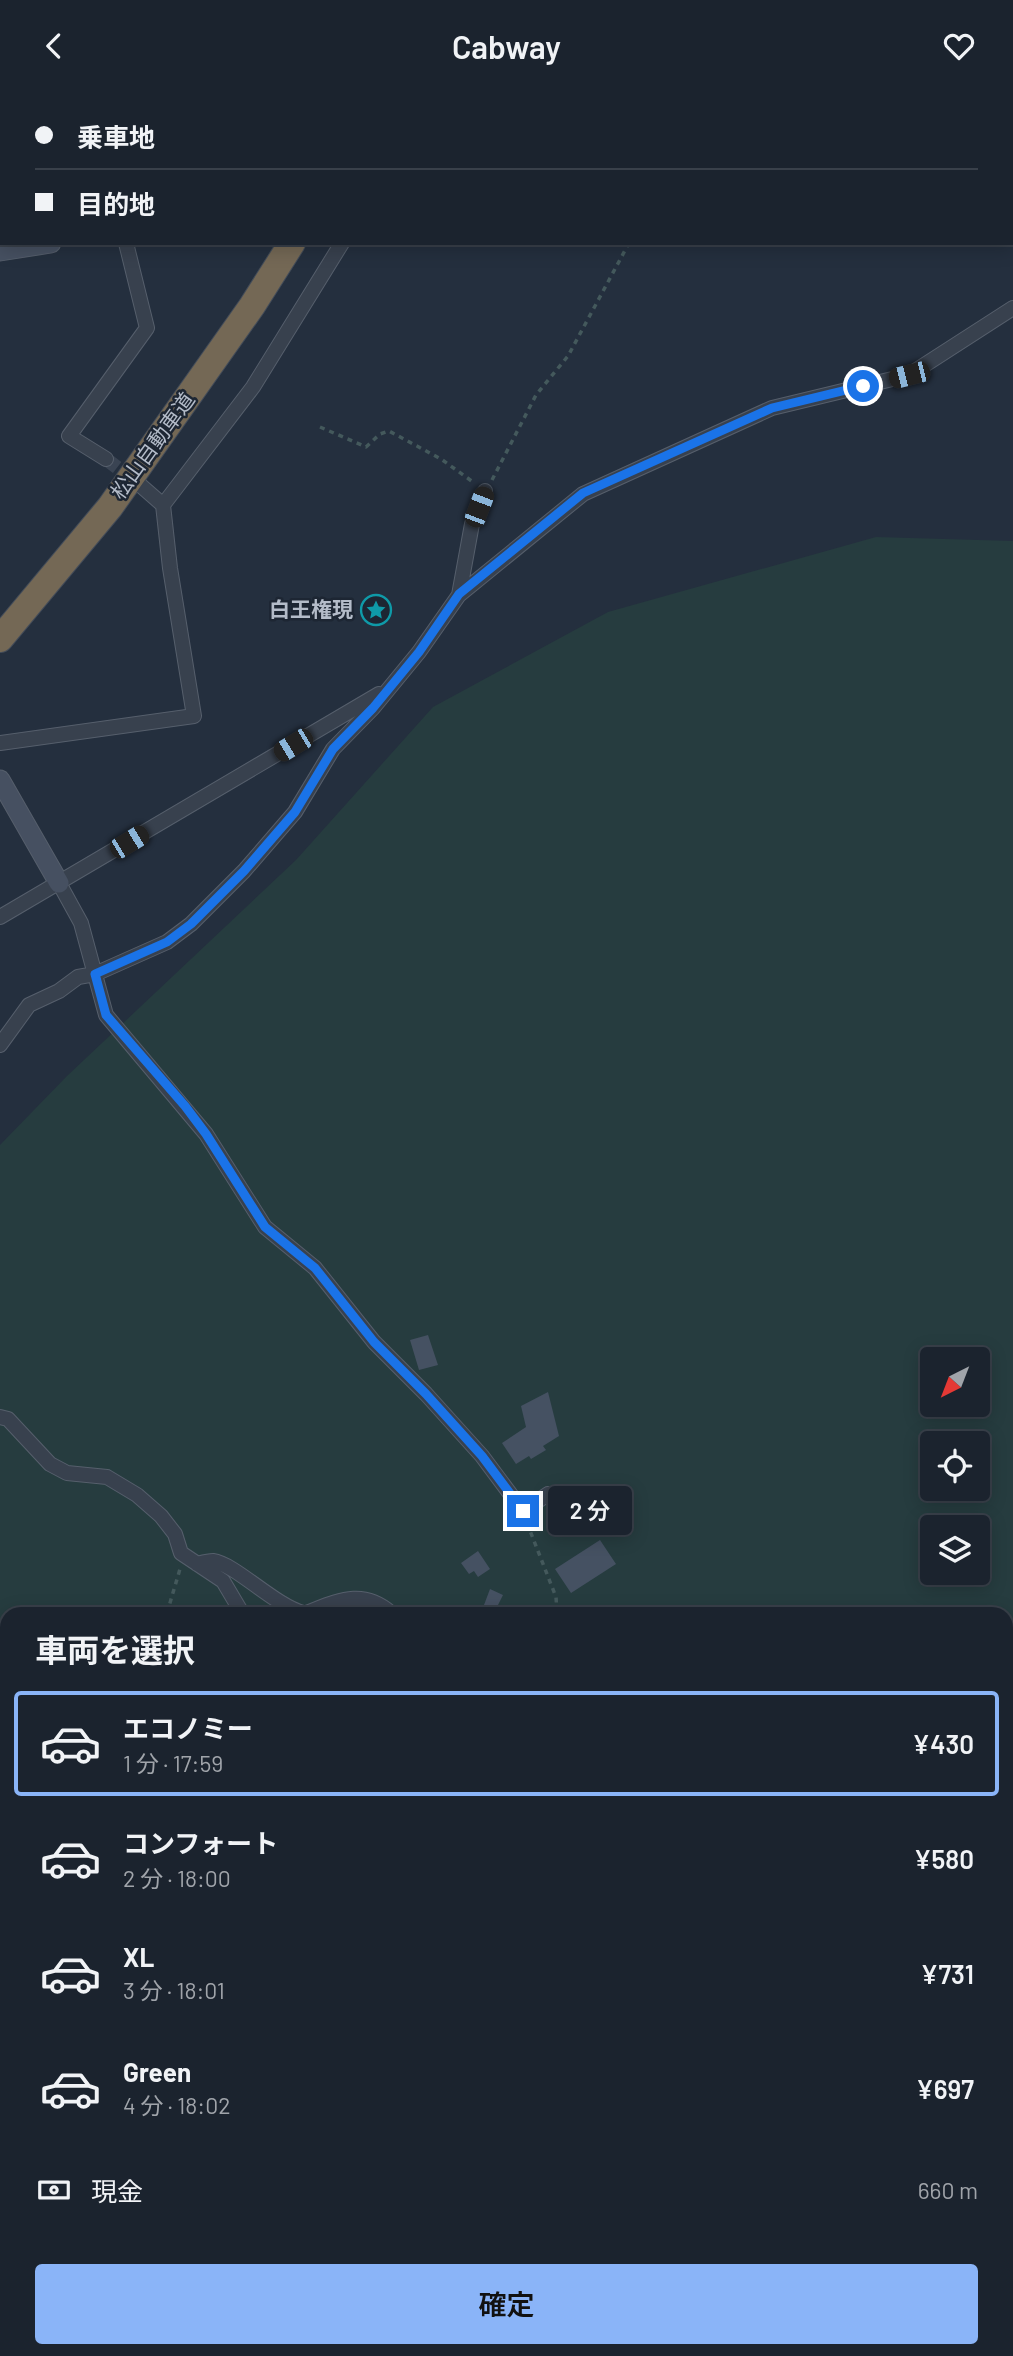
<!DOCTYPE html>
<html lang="ja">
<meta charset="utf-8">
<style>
:root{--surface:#1b232e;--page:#282f3a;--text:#f1f3f6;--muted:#a0a4aa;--line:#39404a;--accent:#8ab4f8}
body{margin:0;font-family:Barlow,"Noto Sans JP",sans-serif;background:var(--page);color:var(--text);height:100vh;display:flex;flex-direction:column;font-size:26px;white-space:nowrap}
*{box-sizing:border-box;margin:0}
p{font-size:23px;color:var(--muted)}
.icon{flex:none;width:38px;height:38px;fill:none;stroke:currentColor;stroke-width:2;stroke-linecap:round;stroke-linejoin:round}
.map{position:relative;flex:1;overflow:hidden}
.sheet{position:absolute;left:0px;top:1516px;width:1013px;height:751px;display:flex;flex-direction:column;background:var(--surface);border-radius:21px 21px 0 0;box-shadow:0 4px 18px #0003,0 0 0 2px var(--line)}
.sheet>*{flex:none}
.top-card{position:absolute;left:0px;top:0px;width:1013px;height:154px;box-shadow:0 4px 18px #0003,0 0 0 2px var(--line);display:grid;align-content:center;height:154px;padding:0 35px;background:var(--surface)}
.needle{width:46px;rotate:222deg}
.controls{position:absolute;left:920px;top:1256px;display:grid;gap:14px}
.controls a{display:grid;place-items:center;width:70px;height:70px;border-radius:7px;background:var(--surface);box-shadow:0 4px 18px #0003,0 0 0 2px var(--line);font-size:35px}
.end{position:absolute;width:32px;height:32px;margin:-16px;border:9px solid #1a73e8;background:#fff;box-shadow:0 0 0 4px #fff}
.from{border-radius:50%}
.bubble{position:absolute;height:49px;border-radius:7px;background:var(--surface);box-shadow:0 4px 18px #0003,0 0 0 2px var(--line);font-size:23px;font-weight:600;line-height:49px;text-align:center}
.car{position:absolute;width:21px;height:42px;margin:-21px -10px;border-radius:9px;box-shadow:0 0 5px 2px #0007;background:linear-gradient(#222 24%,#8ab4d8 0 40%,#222 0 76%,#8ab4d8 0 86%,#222 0)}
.top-card b{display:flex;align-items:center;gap:24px;height:66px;font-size:26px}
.top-card b+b{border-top:2px solid var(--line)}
.top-card i{width:18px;height:18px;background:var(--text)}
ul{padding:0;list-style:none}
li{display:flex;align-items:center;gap:21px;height:105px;margin:0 14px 10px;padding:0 21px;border:4px solid transparent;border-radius:7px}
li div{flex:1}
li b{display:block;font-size:26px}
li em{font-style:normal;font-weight:600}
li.on{border-color:var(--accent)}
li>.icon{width:63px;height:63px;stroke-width:1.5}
h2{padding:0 35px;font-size:32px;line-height:84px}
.pay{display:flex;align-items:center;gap:18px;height:77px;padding:0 35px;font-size:26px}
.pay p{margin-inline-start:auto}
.cta{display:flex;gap:14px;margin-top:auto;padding:14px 35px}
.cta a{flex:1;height:80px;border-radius:7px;background:var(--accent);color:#111;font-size:28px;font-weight:600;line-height:80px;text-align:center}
header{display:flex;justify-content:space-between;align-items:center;height:91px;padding:0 35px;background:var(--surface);font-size:32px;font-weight:600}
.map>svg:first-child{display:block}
.green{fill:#263c3f;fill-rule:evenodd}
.building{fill:#455162}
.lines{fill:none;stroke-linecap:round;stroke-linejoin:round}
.street-tunnel{stroke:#3a4453;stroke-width:14;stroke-dasharray:14 7;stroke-linecap:butt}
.street-casing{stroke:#565f6c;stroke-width:16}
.secondary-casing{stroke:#565f6c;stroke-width:21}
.highway-casing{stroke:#434c59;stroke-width:28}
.path{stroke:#44595c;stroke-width:3.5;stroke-dasharray:5 5;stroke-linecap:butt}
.street{stroke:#38414e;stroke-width:14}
.secondary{stroke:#465061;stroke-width:19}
.highway{stroke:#746855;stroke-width:26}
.route{stroke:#1a73e8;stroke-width:9}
.labels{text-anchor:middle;stroke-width:5;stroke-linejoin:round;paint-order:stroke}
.street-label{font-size:21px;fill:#b4bcc9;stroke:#1d2633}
.poi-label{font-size:21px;font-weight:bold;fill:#b4bcc9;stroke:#1d2633;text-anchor:end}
</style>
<header><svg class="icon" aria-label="back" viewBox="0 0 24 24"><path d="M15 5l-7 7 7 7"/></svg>Cabway<svg class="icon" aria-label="heart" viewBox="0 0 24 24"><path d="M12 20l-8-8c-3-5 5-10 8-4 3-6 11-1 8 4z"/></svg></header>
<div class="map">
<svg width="1013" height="2265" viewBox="0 0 1013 2265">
<rect width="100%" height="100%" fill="#242f3e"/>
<path class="green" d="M876,446L1013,450V2265H0V1054L67,985L296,769L433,616L608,521ZM933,1269H978V1314H933ZM933,1353H978V1398H933ZM933,1437H978V1482H933ZM7,1522H1006V2259H7Z"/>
<path class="building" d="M428,1244L438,1274L419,1279L410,1249Z
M548,1301L559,1345L543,1355L546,1359L531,1368L529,1365L516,1373L502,1352L526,1336L521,1315Z
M600,1449L616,1473L571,1502L555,1478Z
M478,1460L490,1478L478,1486L474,1480L469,1483L461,1472Z
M490,1498L503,1504L494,1522H481Z"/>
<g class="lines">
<path class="street-tunnel" d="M106,368L135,390"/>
<g class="street-casing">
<path id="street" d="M286,2V0
M427,2L428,0
M106,368L69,345L147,237L126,152
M163,414L253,296L342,152
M459,504L472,433L485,400
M0,652L194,625L170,477L163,414L139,393
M59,792L81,832L106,924L206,1043L265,1136L315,1177L374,1251L426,1303L482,1365L523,1420L548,1403
M0,826L379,603
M0,954L29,914L59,900L78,886L95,883L167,851L191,833L244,780L295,721L333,658L373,617L419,561L459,504L583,403L772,317L909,284L1013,217
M0,1326L8,1328L50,1373L67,1382L107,1386L137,1404L161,1425L175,1443L181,1462L223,1490L242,1522
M197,1473C201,1472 208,1470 213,1470C235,1473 274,1514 303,1522
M306,1522C338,1510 362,1497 391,1522
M1006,1771L1013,1776"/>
</g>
<g class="secondary-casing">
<path id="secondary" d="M1012,20H1013
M0,160L51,152
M0,689L59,792"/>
</g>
<g class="highway-casing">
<path id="highway" d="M359,2L360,0
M0,548L110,416L252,215L292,152"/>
</g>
<path class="path" d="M716,2L718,0
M320,336L366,356L380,343L389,340L441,368L473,391
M492,389L536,304L568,265L629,152
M527,1432L556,1506L557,1522
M167,1522L180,1478
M0,1630L7,1629
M0,1948H7
M1006,2112L1013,2110
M0,2133L7,2137
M1006,2215L1013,2221
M1006,2235L1013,2233
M395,2259L404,2265
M804,2265L811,2259
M935,2265L956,2259"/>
<use href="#street" class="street"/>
<use href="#secondary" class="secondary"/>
<use href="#highway" class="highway"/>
</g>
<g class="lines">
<path class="route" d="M523,1420L482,1365L426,1303L374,1251L315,1177L265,1136L206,1043L185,1015L106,924L95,883L167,851L191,833L244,780L295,721L333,658L373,617L419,561L459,503L583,402L772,317L863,295"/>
</g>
<defs>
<g id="sight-ring" transform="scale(1.575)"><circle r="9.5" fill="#1d2633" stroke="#0f9aa8" stroke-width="1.5"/><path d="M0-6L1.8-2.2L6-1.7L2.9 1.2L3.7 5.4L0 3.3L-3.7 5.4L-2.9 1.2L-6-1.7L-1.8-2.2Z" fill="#0f9aa8"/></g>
</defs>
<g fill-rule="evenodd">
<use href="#sight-ring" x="376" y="519"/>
</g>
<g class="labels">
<g class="street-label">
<text transform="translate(153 355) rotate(-54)" y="7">松山自動車道</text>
</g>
<g class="poi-label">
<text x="353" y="526">白王権現</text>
</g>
</g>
</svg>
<div class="controls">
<a><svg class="needle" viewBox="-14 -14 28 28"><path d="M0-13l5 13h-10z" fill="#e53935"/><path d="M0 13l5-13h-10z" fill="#a0a4aa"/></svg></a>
<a><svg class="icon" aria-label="locate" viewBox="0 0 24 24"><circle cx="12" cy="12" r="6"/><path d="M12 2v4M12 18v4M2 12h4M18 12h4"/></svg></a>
<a><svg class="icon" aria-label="layers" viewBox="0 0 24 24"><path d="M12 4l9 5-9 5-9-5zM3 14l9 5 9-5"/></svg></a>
</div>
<i class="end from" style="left:863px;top:295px"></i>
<i class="end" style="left:523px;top:1420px"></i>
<div class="bubble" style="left:548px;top:1395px;width:84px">2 分</div>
<i class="car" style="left:909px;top:284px;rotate:256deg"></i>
<i class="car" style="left:479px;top:416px;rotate:21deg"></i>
<i class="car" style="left:293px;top:654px;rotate:239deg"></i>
<i class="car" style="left:129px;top:751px;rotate:59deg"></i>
<div class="top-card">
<b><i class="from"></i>乗車地</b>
<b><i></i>目的地</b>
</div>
<section class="sheet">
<h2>車両を選択</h2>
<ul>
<li class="on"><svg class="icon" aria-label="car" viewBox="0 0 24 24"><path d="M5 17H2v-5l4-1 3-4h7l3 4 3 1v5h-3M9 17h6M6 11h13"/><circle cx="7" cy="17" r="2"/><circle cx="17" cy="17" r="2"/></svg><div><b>エコノミー</b><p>1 分 · 17:59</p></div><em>¥430</em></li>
<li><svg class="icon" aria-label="car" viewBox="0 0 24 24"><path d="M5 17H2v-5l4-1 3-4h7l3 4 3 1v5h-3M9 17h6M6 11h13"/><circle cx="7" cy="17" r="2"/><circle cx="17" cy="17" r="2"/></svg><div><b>コンフォート</b><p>2 分 · 18:00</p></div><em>¥580</em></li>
<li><svg class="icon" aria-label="car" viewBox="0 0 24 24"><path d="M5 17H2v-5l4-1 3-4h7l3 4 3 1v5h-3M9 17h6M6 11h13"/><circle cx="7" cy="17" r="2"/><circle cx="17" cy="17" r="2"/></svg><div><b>XL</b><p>3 分 · 18:01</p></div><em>¥731</em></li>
<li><svg class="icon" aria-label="car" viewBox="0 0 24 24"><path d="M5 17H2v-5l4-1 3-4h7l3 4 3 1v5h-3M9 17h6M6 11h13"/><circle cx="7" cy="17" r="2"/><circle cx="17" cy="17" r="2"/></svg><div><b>Green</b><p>4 分 · 18:02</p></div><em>¥697</em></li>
</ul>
<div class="pay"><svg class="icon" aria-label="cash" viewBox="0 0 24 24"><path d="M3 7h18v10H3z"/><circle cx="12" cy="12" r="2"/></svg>現金<p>660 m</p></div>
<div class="cta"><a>確定</a></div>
</section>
</div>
